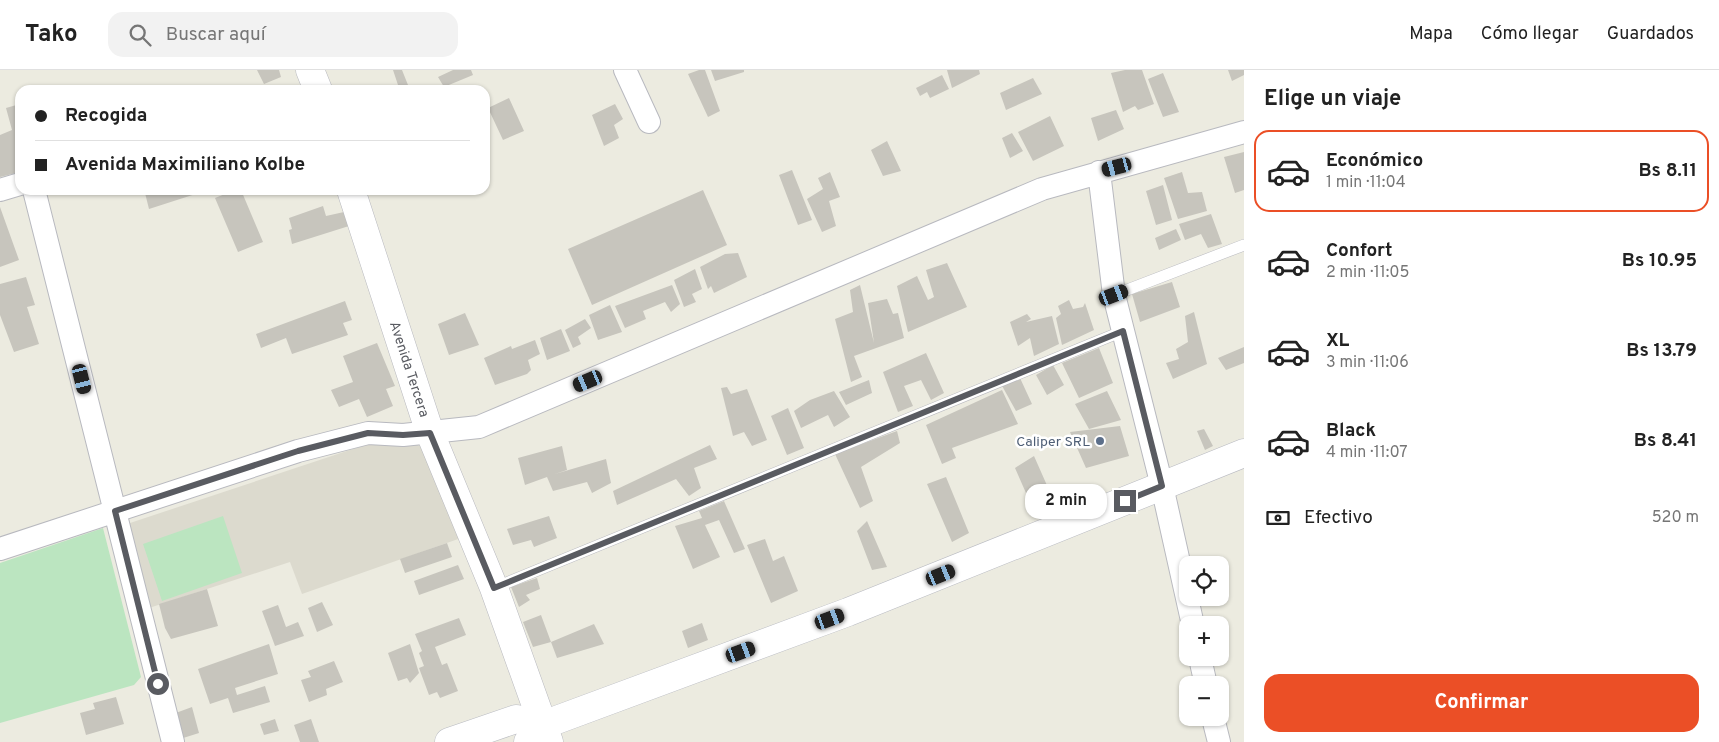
<!DOCTYPE html>
<html lang="es">
<meta charset="utf-8">
<style>
:root{--surface:#fff;--page:#f2f2f2;--text:#222;--muted:#767676;--line:#e0e0e0;--accent:#eb4f26}
body{margin:0;font-family:Overpass,sans-serif;background:var(--page);color:var(--text);height:100vh;display:flex;flex-direction:column;font-size:19px;white-space:nowrap}
*{box-sizing:border-box;margin:0}
p{font-size:16px;color:var(--muted)}
.icon{flex:none;width:28px;height:28px;fill:none;stroke:currentColor;stroke-width:2;stroke-linecap:round;stroke-linejoin:round}
.map{position:relative;flex:1;overflow:hidden}
.panel{display:flex;flex-direction:column;background:var(--surface);width:475px}
.panel>*{flex:none}
.top-card{position:absolute;left:15px;top:15px;width:475px;height:110px;border-radius:15px;box-shadow:0 1px 4px #0004;display:grid;align-content:center;height:110px;padding:0 20px;background:var(--surface)}
.fabs{position:absolute;left:1179px;top:486px;display:grid;gap:10px}
.fabs a{display:grid;place-items:center;width:50px;height:50px;border-radius:10px;background:var(--surface);box-shadow:0 1px 4px #0004;font-size:25px}
.end{position:absolute;width:22px;height:22px;margin:-11px;border:6px solid #595b61;background:#fff;box-shadow:0 0 0 2px #fff}
.from{border-radius:50%}
.bubble{position:absolute;height:35px;border-radius:15px;background:var(--surface);box-shadow:0 1px 4px #0004;font-size:16px;font-weight:700;line-height:35px;text-align:center}
.car{position:absolute;width:15px;height:30px;margin:-15px -8px;border-radius:6px;box-shadow:0 0 4px 1px #0007;background:linear-gradient(#222 24%,#8ab4d8 0 40%,#222 0 76%,#8ab4d8 0 86%,#222 0)}
.top-card b{display:flex;align-items:center;gap:18px;height:48px;font-size:19px}
.top-card b+b{border-top:1px solid var(--line)}
.top-card i{width:12px;height:12px;background:var(--text)}
ul{padding:0;list-style:none}
li{display:flex;align-items:center;gap:15px;height:82px;margin:0 10px 8px;padding:0 10px;border:2px solid transparent;border-radius:15px}
li div{flex:1}
li b{display:block;font-size:19px}
li em{font-style:normal;font-weight:700}
li.on{border-color:var(--accent)}
li>.icon{width:45px;height:45px;stroke-width:1.5}
h2{padding:0 20px;font-size:22px;line-height:60px}
.pay{display:flex;align-items:center;gap:12px;height:55px;padding:0 20px;font-size:19px}
.pay p{margin-inline-start:auto}
.button{display:flex;gap:10px;margin-top:auto;padding:10px 20px}
.button a{flex:1;height:58px;border-radius:15px;background:var(--accent);color:#fff;font-size:20px;font-weight:700;line-height:58px;text-align:center}
header{display:flex;align-items:center;gap:30px;box-sizing:border-box;height:70px;padding:0 25px;background:var(--surface);border-bottom:1px solid var(--line)}
header strong{font-size:24px}
nav{display:flex;gap:28px;margin-inline-start:auto;font-size:18px}
.search{width:350px;height:45px;background:var(--page);display:flex;align-items:center;gap:12px;box-sizing:border-box;padding:0 18px;border-radius:15px;color:var(--muted);font-size:19px}
main{display:flex;flex:1;min-height:0}
.map>svg:first-child{display:block}
.education{fill:#dcdace}
.green{fill:#bbe5c0}
.building{fill:#c7c5bd}
.lines{fill:none;stroke-linecap:round;stroke-linejoin:round}
.service-casing{stroke:#b8b9bf;stroke-width:12}
.minor-casing{stroke:#b8b9bf;stroke-width:24}
.tertiary-casing{stroke:#b8b9bf;stroke-width:29}
.secondary-casing{stroke:#b9bbc2;stroke-width:29}
.service{stroke:#fff;stroke-width:11}
.minor{stroke:#fff;stroke-width:22}
.tertiary{stroke:#fff;stroke-width:28}
.secondary{stroke:#fff;stroke-width:28}
.route{stroke:#595b61;stroke-width:6}
.service-dot{fill:#5c6f8a;stroke:#fff;stroke-width:2}
.labels{text-anchor:middle;stroke-width:5;stroke-linejoin:round;paint-order:stroke}
.street-label{font-size:14px;fill:#595b61;stroke:#fff}
.service-label{font-size:14px;fill:#4e5e75;stroke:#fff;text-anchor:end}
</style>
<header>
<strong>Tako</strong>
<div class="search"><svg class="icon" aria-label="search" viewBox="0 0 24 24"><circle cx="10" cy="10" r="6"/><path d="M15 15l6 6"/></svg>Buscar aquí</div>
<nav><a>Mapa</a><a>Cómo llegar</a><a>Guardados</a></nav>
</header>
<main>
<div class="map">
<svg width="1244" height="672" viewBox="0 0 1244 672">
<rect width="100%" height="100%" fill="#ecebe0"/>
<path class="education" d="M409,371L424,378L461,468L302,524L290,492L149,538L127,454L368,374Z"/>
<path class="green" d="M223,446L242,503L162,531L143,474Z
M103,458L141,607L134,615L0,653V493Z"/>
<path class="building" d="M257,0H279L281,7L264,14Z
M393,0H402L410,20H395L399,18Z
M453,0H471L473,5L444,17L438,7Z
M699,0H705L720,41L708,47L688,4Z
M711,0H744V2L715,11Z
M947,0H979L980,4L952,18Z
M1125,0H1142L1154,34L1138,40L1135,36L1123,42L1111,3Z
M1228,0H1244V5L1232,11Z
M1163,3L1179,42L1163,47L1148,9Z
M942,5L949,19L930,28L927,22L920,26L916,18Z
M1033,8L1042,24L1006,40L1000,23Z
M509,28L524,61L503,70L488,38Z
M20,34V102L0,107V65L12,60L6,38Z
M615,34L623,49L614,55L619,68L604,76L592,45Z
M1116,40L1124,59L1098,71L1091,48Z
M1050,46L1064,76L1033,91L1018,62Z
M1012,63L1023,81L1010,88L1002,68Z
M887,71L901,101L883,106L871,80Z
M1244,82V120L1235,123L1224,87Z
M792,100L812,150L798,155L779,105Z
M830,102L840,127L829,131L836,156L822,162L807,129L823,119L818,108Z
M1182,102L1188,123L1202,122L1207,141L1178,149L1164,108Z
M1163,115L1172,150L1156,155L1146,121Z
M155,120H208L149,139L145,123Z
M235,120H241L263,172L238,182L215,128Z
M703,120L727,175L592,235L568,179Z
M323,136L326,146L344,142L349,156L292,174L289,160L292,159L289,148Z
M0,137L19,190L0,197Z
M1211,144L1222,174L1208,178L1201,164L1185,170L1179,154Z
M1176,159L1181,170L1159,180L1155,168Z
M738,183L747,207L714,223L711,216L708,219L700,197L725,184Z
M947,193L967,237L908,262L897,216L917,206L928,230L934,227L926,200Z
M695,199L702,219L692,224L696,232L684,237L674,210Z
M26,207L35,235L27,237L39,274L14,282L0,245V214Z
M1172,212L1180,237L1140,252L1132,224Z
M672,215L680,234L671,242L665,232L643,241L646,249L625,258L615,236Z
M860,215L874,273L868,233L887,229L893,244L898,243L904,268L854,286L862,307L851,312L835,249L853,242L850,220Z
M1069,230L1073,239L1083,237L1085,233L1094,260L1062,275L1056,248L1061,244L1058,236Z
M345,231L352,250L343,253L348,265L292,284L286,268L261,278L256,264Z
M610,235L622,262L598,270L589,245Z
M1194,242L1207,294L1173,309L1166,293L1179,289L1176,279L1188,272L1185,246Z
M465,243L479,275L449,285L438,254Z
M1027,244L1031,249L1026,252L1052,246L1059,274L1034,286L1030,268L1018,276L1010,252Z
M585,249L591,258L578,267L581,274L573,278L565,260Z
M561,259L570,281L547,290L540,268Z
M535,270L540,284L528,290L531,300L527,304L495,315L484,288L511,276L512,279Z
M377,273L395,316L386,319L393,336L367,347L359,329L339,337L331,320L353,312L343,286Z
M1244,277V293L1226,300L1218,288Z
M1099,278L1113,313L1079,328L1062,293Z
M926,283L944,323L931,330L921,310L904,316L913,336L898,342L883,302Z
M1053,295L1064,315L1047,325L1036,305Z
M1020,308L1032,334L1016,341L1001,314Z
M869,310L872,323L846,335L839,322Z
M727,317L731,324L747,319L767,370L752,376L744,362L733,366L721,318Z
M1002,320L1018,354L952,378L956,388L942,394L926,355Z
M834,321L850,347L834,357L828,345L801,358L794,341L810,330Z
M1107,321L1121,350L1089,359L1075,334Z
M788,338L804,378L787,385L771,346Z
M1120,356L1129,386L1086,398L1070,362Z
M1204,359L1213,376L1205,380L1197,361Z
M897,361L900,373L861,397L873,431L860,438L835,384Z
M710,375L717,389L694,398L701,418L689,426L676,409L617,435L613,421Z
M562,376L567,400L555,404L606,389L611,413L592,423L587,412L553,421L547,407L525,415L518,388Z
M1034,386L1053,429L1033,439L1015,398Z
M946,407L969,463L952,472L927,414Z
M724,431L745,479L734,483L719,450L705,455L720,487L693,499L675,456L702,448L699,441Z
M549,446L557,468L534,477L531,470L513,475L507,459Z
M867,451L887,497L872,500L857,461Z
M765,469L773,491L784,486L798,521L771,533L747,475Z
M447,473L452,487L405,503L400,489Z
M458,495L464,509L419,525L414,511Z
M537,508L540,519L526,525L530,530L519,537L511,517Z
M207,519L218,556L171,569L165,558L159,534Z
M322,532L333,555L317,562L308,538Z
M278,535L286,557L298,552L304,566L275,576L262,541Z
M541,545L551,572L533,577L523,552Z
M459,548L466,565L435,577L442,595L447,593L458,621L440,628L437,622L429,625L419,598L424,596L419,583L422,581L415,564Z
M702,553L708,570L688,578L682,561Z
M594,554L604,574L557,588L551,572Z
M269,574L278,604L235,618L237,625L265,616L270,632L233,643L228,628L210,634L198,599Z
M410,574L419,603L410,613L407,608L398,611L388,583Z
M334,591L343,612L326,619L327,625L309,632L301,610L311,607L308,601Z
M116,627L124,654L86,665L80,643L95,639L93,633Z
M192,637L199,663L180,669L173,644Z
M275,649L279,661L264,665L260,654Z
M311,649L319,672H300L294,655Z"/>
<g class="lines">
<g class="service-casing">
<path id="service" d="M1114,225L1244,175
M494,518L1123,261"/>
</g>
<g class="minor-casing">
<path id="minor" d="M625,0L649,52
M1099,102L1114,225L1162,416L1193,555
M0,120L20,114
M34,120L173,672
M0,479L298,381L368,363L403,365L479,357L1042,119L1244,62
M1200,588L1206,615
M1213,648L1219,672"/>
</g>
<g class="tertiary-casing">
<path id="tertiary" d="M310,0L318,20
M351,120L430,363L494,518L549,672"/>
</g>
<g class="secondary-casing">
<path id="secondary" d="M449,672L516,649L543,655
M528,672L543,655L848,542L1244,383"/>
</g>
<use href="#service" class="service"/>
<use href="#minor" class="minor"/>
<use href="#tertiary" class="tertiary"/>
<use href="#secondary" class="secondary"/>
</g>
<g class="lines">
<path class="route" d="M158,614L115,441L298,381L368,363L403,365L430,363L494,518L1123,261L1162,416L1125,431"/>
</g>
<circle class="service-dot" cx="1100" cy="371" r="5"/>
<g class="labels">
<g class="street-label">
<text transform="translate(410 299) rotate(72)" y="5">Avenida Tercera</text>
</g>
<g class="service-label">
<text x="1090" y="376">Caliper SRL</text>
</g>
</g>
</svg>
<div class="fabs">
<a><svg class="icon" aria-label="locate" viewBox="0 0 24 24"><circle cx="12" cy="12" r="6"/><path d="M12 2v4M12 18v4M2 12h4M18 12h4"/></svg></a>
<a>+</a>
<a>−</a>
</div>
<i class="end from" style="left:158px;top:614px"></i>
<i class="end" style="left:1125px;top:431px"></i>
<div class="bubble" style="left:1025px;top:414px;width:82px">2 min</div>
<i class="car" style="left:1117px;top:97px;rotate:255deg"></i>
<i class="car" style="left:1114px;top:225px;rotate:69deg"></i>
<i class="car" style="left:82px;top:309px;rotate:166deg"></i>
<i class="car" style="left:588px;top:311px;rotate:247deg"></i>
<i class="car" style="left:941px;top:505px;rotate:68deg"></i>
<i class="car" style="left:830px;top:549px;rotate:70deg"></i>
<i class="car" style="left:741px;top:582px;rotate:70deg"></i>
<div class="top-card">
<b><i class="from"></i>Recogida</b>
<b><i></i>Avenida Maximiliano Kolbe</b>
</div>
</div>
<section class="panel">
<h2>Elige un viaje</h2>
<ul>
<li class="on"><svg class="icon" aria-label="car" viewBox="0 0 24 24"><path d="M5 17H2v-5l4-1 3-4h7l3 4 3 1v5h-3M9 17h6M6 11h13"/><circle cx="7" cy="17" r="2"/><circle cx="17" cy="17" r="2"/></svg><div><b>Económico</b><p>1 min · 11:04</p></div><em>Bs 8.11</em></li>
<li><svg class="icon" aria-label="car" viewBox="0 0 24 24"><path d="M5 17H2v-5l4-1 3-4h7l3 4 3 1v5h-3M9 17h6M6 11h13"/><circle cx="7" cy="17" r="2"/><circle cx="17" cy="17" r="2"/></svg><div><b>Confort</b><p>2 min · 11:05</p></div><em>Bs 10.95</em></li>
<li><svg class="icon" aria-label="car" viewBox="0 0 24 24"><path d="M5 17H2v-5l4-1 3-4h7l3 4 3 1v5h-3M9 17h6M6 11h13"/><circle cx="7" cy="17" r="2"/><circle cx="17" cy="17" r="2"/></svg><div><b>XL</b><p>3 min · 11:06</p></div><em>Bs 13.79</em></li>
<li><svg class="icon" aria-label="car" viewBox="0 0 24 24"><path d="M5 17H2v-5l4-1 3-4h7l3 4 3 1v5h-3M9 17h6M6 11h13"/><circle cx="7" cy="17" r="2"/><circle cx="17" cy="17" r="2"/></svg><div><b>Black</b><p>4 min · 11:07</p></div><em>Bs 8.41</em></li>
</ul>
<div class="pay"><svg class="icon" aria-label="cash" viewBox="0 0 24 24"><path d="M3 7h18v10H3z"/><circle cx="12" cy="12" r="2"/></svg>Efectivo<p>520 m</p></div>
<div class="button"><a>Confirmar</a></div>
</section>
</main>
